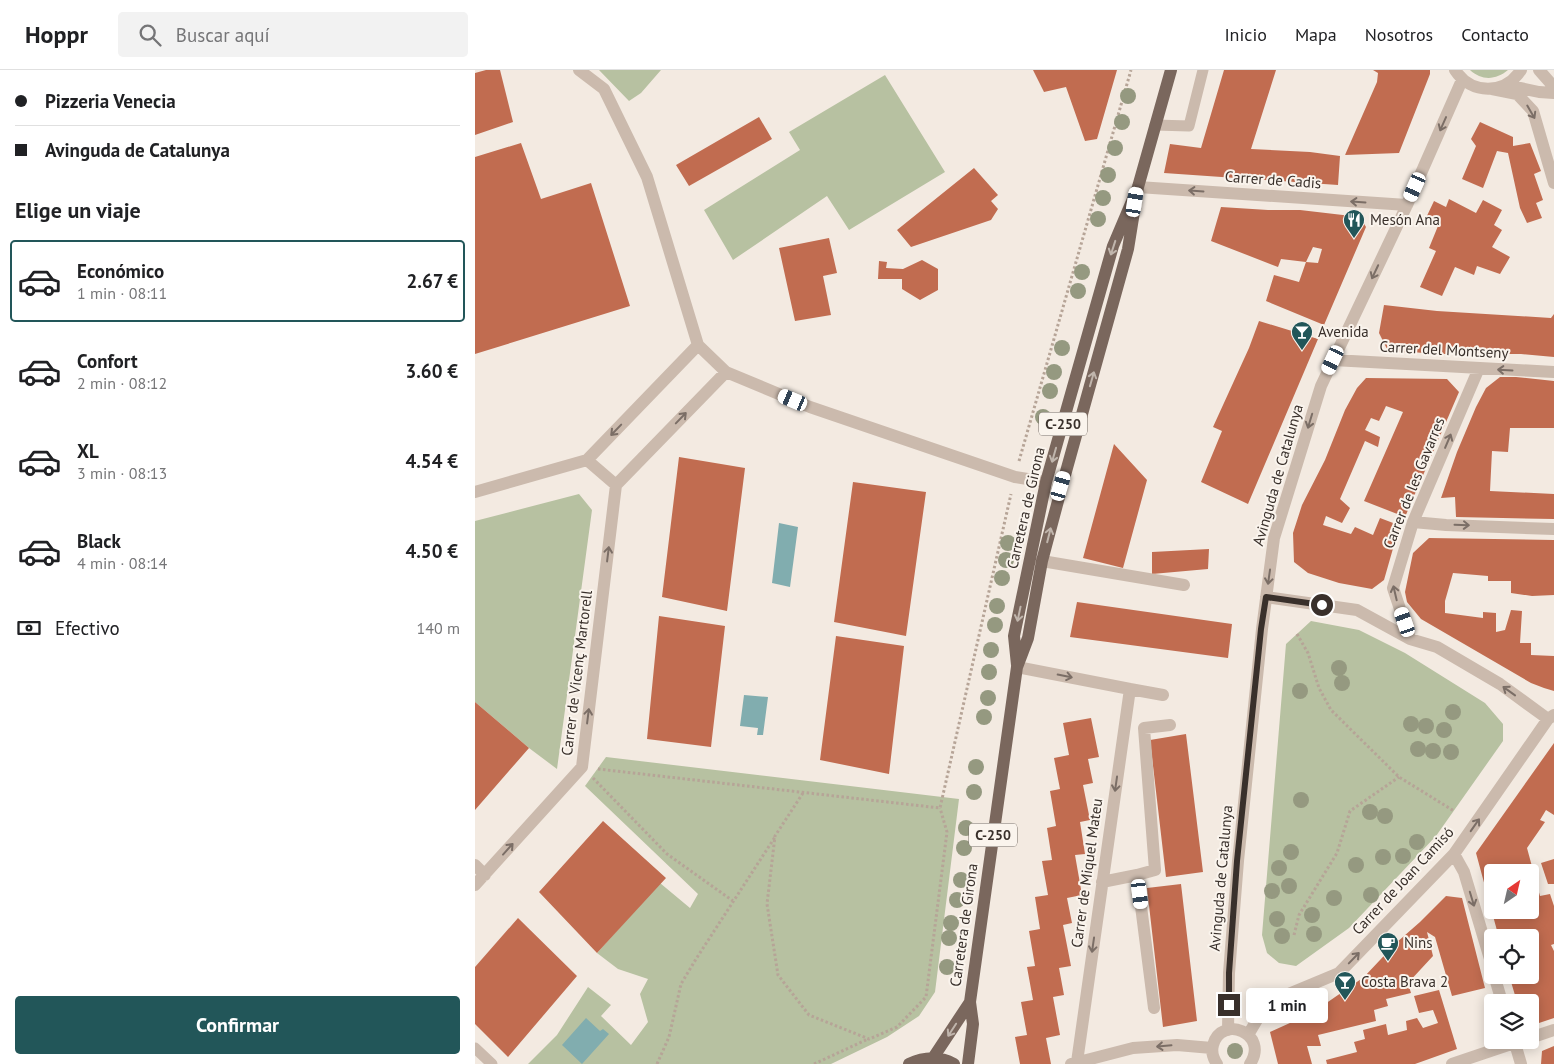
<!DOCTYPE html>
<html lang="es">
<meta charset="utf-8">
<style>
:root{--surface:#fff;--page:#f2f2f2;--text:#202124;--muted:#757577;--line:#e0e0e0;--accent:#225659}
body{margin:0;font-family:"PT Sans",sans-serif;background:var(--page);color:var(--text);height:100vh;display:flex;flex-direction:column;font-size:19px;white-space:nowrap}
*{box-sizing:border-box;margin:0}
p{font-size:16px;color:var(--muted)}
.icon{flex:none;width:28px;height:28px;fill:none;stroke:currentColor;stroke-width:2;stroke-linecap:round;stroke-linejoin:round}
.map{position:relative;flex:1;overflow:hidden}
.sheet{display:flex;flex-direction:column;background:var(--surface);width:475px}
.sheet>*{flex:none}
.guide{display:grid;align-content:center;height:110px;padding:0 15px;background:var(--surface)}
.needle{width:32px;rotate:34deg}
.fabs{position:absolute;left:1009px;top:794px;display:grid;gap:10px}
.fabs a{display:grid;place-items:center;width:55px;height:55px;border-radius:5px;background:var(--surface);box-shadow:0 2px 12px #0003;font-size:25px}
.end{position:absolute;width:22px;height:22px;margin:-11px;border:6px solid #39302b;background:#fff;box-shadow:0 0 0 2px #fff}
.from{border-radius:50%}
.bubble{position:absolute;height:35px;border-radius:5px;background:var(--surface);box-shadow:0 2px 12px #0003;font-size:16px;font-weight:800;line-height:35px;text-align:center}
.car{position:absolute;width:15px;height:30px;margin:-15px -8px;border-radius:6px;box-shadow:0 0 4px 1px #0007;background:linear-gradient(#fff 24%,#345 0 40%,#fff 0 76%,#345 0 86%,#fff 0)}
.guide b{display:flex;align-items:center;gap:18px;height:48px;font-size:19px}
.guide b+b{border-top:1px solid var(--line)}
.guide i{width:12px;height:12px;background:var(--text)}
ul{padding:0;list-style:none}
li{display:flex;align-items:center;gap:15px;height:82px;margin:0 10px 8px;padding:0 5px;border:2px solid transparent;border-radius:5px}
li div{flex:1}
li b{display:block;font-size:19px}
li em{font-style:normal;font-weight:800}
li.active{border-color:var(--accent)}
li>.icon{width:45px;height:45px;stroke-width:1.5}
h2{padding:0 15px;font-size:22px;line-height:60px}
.pay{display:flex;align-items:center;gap:12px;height:55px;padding:0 15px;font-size:19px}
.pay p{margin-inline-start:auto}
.cta{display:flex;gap:10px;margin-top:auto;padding:10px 15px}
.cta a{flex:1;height:58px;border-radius:5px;background:var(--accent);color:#fff;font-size:20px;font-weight:800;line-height:58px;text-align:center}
header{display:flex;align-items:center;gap:30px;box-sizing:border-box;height:70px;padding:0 25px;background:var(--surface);border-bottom:1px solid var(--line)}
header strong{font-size:24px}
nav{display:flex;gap:28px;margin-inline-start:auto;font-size:18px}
.search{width:350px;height:45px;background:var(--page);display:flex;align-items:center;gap:12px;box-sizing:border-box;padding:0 18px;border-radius:5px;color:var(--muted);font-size:19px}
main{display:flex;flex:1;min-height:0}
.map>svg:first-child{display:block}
.green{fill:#b7c1a1}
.water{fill:#81adaf}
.building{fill:#c16c50;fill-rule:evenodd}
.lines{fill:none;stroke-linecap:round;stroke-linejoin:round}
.path{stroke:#b6a497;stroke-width:3;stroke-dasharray:2.5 2.5;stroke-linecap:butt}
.lane{stroke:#cbbaad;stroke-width:11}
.street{stroke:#cbbaad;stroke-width:12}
.primary{stroke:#7a675d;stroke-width:12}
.tree{fill:#959980}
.oneway{stroke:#7b6e66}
.oneway2{stroke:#c0b5ac}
.route{stroke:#39302b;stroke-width:6}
.labels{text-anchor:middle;stroke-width:4;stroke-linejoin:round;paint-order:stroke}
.shield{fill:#faf4ed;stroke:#736b65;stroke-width:1}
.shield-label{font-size:14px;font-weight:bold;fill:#39302b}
.street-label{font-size:15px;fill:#39302b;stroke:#faf4ed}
.poi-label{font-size:15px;fill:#39302b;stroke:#faf4ed;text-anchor:start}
</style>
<header>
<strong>Hoppr</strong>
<div class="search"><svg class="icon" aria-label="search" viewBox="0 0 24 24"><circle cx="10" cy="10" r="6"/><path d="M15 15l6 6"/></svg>Buscar aquí</div>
<nav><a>Inicio</a><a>Mapa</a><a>Nosotros</a><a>Contacto</a></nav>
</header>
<main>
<section class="sheet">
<div class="guide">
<b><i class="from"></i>Pizzeria Venecia</b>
<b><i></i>Avinguda de Catalunya</b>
</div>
<h2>Elige un viaje</h2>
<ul>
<li class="active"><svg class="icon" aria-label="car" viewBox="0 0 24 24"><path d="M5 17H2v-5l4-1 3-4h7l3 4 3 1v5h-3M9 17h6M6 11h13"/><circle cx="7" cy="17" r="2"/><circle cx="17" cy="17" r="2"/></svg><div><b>Económico</b><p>1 min · 08:11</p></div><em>2.67 €</em></li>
<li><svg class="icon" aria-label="car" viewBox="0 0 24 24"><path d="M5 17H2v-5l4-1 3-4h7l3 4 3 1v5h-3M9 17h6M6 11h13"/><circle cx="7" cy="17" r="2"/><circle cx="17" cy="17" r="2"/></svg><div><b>Confort</b><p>2 min · 08:12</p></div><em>3.60 €</em></li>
<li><svg class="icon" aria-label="car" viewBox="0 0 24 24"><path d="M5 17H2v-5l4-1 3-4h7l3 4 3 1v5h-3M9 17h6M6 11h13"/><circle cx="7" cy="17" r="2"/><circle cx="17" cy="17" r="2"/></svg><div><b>XL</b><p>3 min · 08:13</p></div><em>4.54 €</em></li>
<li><svg class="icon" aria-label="car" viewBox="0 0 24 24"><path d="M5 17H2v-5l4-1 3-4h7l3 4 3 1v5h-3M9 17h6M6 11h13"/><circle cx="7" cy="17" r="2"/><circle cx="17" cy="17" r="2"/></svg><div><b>Black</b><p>4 min · 08:14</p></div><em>4.50 €</em></li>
</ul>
<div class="pay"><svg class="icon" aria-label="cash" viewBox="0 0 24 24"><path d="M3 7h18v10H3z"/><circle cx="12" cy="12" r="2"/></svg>Efectivo<p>140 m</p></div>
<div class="cta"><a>Confirmar</a></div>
</section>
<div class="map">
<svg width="1079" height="994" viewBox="0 0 1079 994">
<rect width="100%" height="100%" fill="#f3eae1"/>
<path class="green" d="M124,0H186L166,23L154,31Z
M995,0H1033C1021,10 1007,11 995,0Z
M410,5L470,102L374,160L352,126L258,190L229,140L325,80L314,62Z
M104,424L117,440L82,699L54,678L0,632V451Z
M836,551L884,560L930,583L1010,633L1028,654V671L961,766L874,858L821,896L804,893L792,883L787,865L811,574Z
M131,687L484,729L460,922L444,946L412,967L356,994H53L82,965L113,917L136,935L126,946L156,975L173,952L165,924L173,909L143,899L122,883L185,813L215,838L223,824L110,716Z"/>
<path class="water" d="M304,453L323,457L315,517L297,513Z
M269,625L293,627L288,665H282L283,658L265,656Z
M111,948L125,961L128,959L134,964L107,994L87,975Z"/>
<path class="building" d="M11,0H25L38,52L0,65V3Z
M558,0H642L622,69L610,71L591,17L569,22Z
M749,0H801L776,79L835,82L865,86L863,115L689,103L695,74L726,78Z
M898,0H955V4L924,83L870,85L902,12L903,3Z
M284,47L297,69L214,116L201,95Z
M1005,52L1038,67V76L1055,73L1066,101L1059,104L1068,130L1061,133L1067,148L1052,153L1045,138L1033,83L1022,81L1008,118L987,109L1001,76L996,69Z
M46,73L66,129L116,113L155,236L0,284V87Z
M499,98L523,125L516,131L523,139L516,150L436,177L422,160Z
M974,129L1001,143L1008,130L1027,140L1019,155L1027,160L1017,177L1035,187L1025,204L1002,196L999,205L980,197L967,226L945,217L961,181L954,178L963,156L950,150L959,131L971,137Z
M746,137L793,140H825L885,147L891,157L849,255L791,231L799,205L824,212L831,192L843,193L847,179L838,177L831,192L806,189L803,197L736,171Z
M354,168L362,203L348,206L356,245L320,251L304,178Z
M447,190L463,199V220L445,230L427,219V209H403L404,191L412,192L411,198L428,199Z
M909,235L962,241L1076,248L1079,244V287L1046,284H960L937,282L914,283L904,263Z
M784,251L843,269L773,434L726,412L747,361L738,357L774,278Z
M1025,307H1041L1079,311V358H1035L1033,382L1017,381L1015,421L1079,424V449L981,447L980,427L966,428L982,382L1001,337L1011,318Z
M891,308L972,309L984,322L930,447L889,431L928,342L911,336L904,351L896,348L890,360L905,367L903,377L890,371L865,429L875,438L867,453L851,446L848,455L876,464L880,457L898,465L905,448L926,456L919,475L909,510L897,519L864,513L833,503L819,492L818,463L827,435L850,390L870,340L882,318Z
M639,374L672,410L648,498L608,488Z
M204,387L270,398L252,541L187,527Z
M378,412L451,422L431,566L359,552Z
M954,468L1079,470V525L1057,526L1036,523V511H1013V506L978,503L970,531V543L1008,548V542L1021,543V562L1030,560L1036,540L1047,541L1045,573H1056V585L1079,586V621L1069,618L1056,613L946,549L932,532L930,522L938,483Z
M734,479L733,499L677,504V482Z
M602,532L757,554L753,588L595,567Z
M184,546L250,556L236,677L172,669Z
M361,566L429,576L414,704L345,690Z
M0,632L54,678L0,740Z
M616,648L624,687L613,689L618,713L608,715L615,750L605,752L610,784L600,785L607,825L592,828L597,853L588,855L596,896L584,898L589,925L578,927L585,965L571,968L576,994H545L540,967L552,965L546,932L558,930L552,897L560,896L554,861L565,859L560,827L573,825L567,791L577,790L572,758L581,756L575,721L585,719L579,688L594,685L588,653Z
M711,664L728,802L691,807L675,670Z
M1079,673V745L1071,740L1065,750L1070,752L1052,778L1065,826L1075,824L1079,836V874L1076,875L1079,881V948L1064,953L1055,949V932H1042L1034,905H1055V868H1024L1001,783ZM1018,802H1055V840H1018Z
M128,751L191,808L122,883L64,822Z
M1079,789V814H1073L1066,793Z
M706,814L722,951L688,957L672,818Z
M971,826L987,828L1010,918L977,926L960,867L952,862L958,886L933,913L936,923L911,929L913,936L899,940L901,951L843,965L846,976H832L837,994H803L795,962L837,943L889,907L921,873L945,852Z
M43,848L102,906L33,987L0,954V897Z
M964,920L982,979L940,994H852L851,990L882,982L879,972L890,969L888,960L911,954L913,965L932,960L931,951L942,948L948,958L963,953L958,940L944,943L939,926Z
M1079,976V994H1066L1067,981Z"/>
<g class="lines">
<path class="path" d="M544,391L656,0
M822,564L833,583L844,618L856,640L924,707L979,741
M123,699L465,738L536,424
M118,708L192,784L258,831
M328,723L300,766L292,834L303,905L334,945L394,969L422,957L451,927L472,762L465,738
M819,865L824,845L862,783L875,741L924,707
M182,994L194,967L206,914L221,889L300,767
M339,994L393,969"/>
<path class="lane" d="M680,55L714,56L728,0
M0,978L17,994"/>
<path class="street" d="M104,0L129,19L172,107L223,275L251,302L335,337L540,407L571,412
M980,0C996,25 1030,25 1046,0
M1064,0L1079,17
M1031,15L1064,22L1079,23
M1017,19L1042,24L1058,41L1079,113
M663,117L932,135
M858,290L1079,302
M112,390L141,415
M0,422L112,390L223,275
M938,452L971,455L1079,459
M567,491L709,515
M791,527L882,540L935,569L962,577L1025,614L1073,649
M935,569L918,518L938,452L1004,298
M542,597L655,619L602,992
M655,619L688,625
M979,784L989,802L1018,899
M0,795L10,805
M662,805L680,800L669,658L695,655
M627,812L662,805L679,938
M0,815L107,697L141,415L251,302
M1019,905L1027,932
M753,960L754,903L763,791L787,559L799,468L846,316L932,135L987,10
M773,965L792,933L864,903L979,784L1073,649L1079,645
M1055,968L1079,960
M1039,970L1046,994
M596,994L658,978L702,975L737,978
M742,994C738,988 736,982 738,975C746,944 795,963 775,994
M977,994L1048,970"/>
<path class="primary" d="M542,595L539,566L571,412L638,176L663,117L696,0
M458,988L495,932L542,597L553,568L567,491L587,416L653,179L663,117
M434,994C449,987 464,986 479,994
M493,994L498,954L495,932"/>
</g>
<g class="tree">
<circle cx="653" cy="26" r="8"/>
<circle cx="647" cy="52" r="8"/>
<circle cx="640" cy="78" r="8"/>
<circle cx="633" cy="105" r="8"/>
<circle cx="628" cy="128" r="8"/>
<circle cx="623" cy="149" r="8"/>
<circle cx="607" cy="202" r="8"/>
<circle cx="603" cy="221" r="8"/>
<circle cx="587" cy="278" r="8"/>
<circle cx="579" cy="302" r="8"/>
<circle cx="575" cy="321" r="8"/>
<circle cx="568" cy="347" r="8"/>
<circle cx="533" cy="473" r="8"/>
<circle cx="531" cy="490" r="8"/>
<circle cx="527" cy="508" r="8"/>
<circle cx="522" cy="536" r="8"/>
<circle cx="520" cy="555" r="8"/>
<circle cx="516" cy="580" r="8"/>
<circle cx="864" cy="598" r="8"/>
<circle cx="514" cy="602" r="8"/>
<circle cx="867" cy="613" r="8"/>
<circle cx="825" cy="621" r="8"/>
<circle cx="513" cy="628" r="8"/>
<circle cx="978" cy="642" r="8"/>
<circle cx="509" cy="647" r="8"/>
<circle cx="936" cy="654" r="8"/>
<circle cx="951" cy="656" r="8"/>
<circle cx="969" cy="660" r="8"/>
<circle cx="943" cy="679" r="8"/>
<circle cx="958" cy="681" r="8"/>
<circle cx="976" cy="682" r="8"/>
<circle cx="501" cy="697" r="8"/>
<circle cx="499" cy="722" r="8"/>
<circle cx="826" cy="730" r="8"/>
<circle cx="895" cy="742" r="8"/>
<circle cx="910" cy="746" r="8"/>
<circle cx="491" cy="758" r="8"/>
<circle cx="942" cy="772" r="8"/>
<circle cx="489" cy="778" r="8"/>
<circle cx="816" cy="782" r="8"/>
<circle cx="928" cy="786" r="8"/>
<circle cx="908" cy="787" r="8"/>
<circle cx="881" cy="795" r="8"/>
<circle cx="804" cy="798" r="8"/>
<circle cx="486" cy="810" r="8"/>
<circle cx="814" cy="816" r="8"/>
<circle cx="797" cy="821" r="8"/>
<circle cx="896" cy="825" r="8"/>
<circle cx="859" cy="828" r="8"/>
<circle cx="482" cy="830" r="8"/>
<circle cx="837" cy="845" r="8"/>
<circle cx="802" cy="849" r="8"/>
<circle cx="476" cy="853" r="8"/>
<circle cx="839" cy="864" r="8"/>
<circle cx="807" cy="866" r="8"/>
<circle cx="474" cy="868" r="8"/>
<circle cx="472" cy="897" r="8"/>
<circle cx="760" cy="981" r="8"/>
</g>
<defs><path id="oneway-shaft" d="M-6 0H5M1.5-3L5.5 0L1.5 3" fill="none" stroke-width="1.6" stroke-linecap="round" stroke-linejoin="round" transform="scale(1.25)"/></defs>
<g class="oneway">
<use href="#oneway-shaft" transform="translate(1056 42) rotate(60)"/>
<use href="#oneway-shaft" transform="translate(968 54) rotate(114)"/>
<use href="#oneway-shaft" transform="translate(721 121) rotate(-176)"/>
<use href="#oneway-shaft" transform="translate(883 132) rotate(-176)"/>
<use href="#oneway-shaft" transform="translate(900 202) rotate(115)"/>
<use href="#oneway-shaft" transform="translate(1030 300) rotate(-177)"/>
<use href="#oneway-shaft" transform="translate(206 348) rotate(-46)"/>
<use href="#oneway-shaft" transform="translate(835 351) rotate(107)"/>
<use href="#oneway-shaft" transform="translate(141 360) rotate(134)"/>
<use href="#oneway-shaft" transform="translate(973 371) rotate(-67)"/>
<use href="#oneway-shaft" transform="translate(987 455) rotate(2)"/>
<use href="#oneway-shaft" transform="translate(133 484) rotate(-83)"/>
<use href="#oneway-shaft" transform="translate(794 507) rotate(98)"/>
<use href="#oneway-shaft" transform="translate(920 523) rotate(-103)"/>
<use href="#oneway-shaft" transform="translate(590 606) rotate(11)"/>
<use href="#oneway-shaft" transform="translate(1034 621) rotate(-144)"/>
<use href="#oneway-shaft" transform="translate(113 646) rotate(-83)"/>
<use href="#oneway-shaft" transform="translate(641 714) rotate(98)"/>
<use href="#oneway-shaft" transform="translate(1000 755) rotate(-55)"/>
<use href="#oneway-shaft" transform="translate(33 779) rotate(-48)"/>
<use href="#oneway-shaft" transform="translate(997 829) rotate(73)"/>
<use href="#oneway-shaft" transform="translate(618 875) rotate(98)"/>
<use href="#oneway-shaft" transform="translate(879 888) rotate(-46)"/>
<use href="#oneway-shaft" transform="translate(689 976) rotate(175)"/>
</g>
<g class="oneway2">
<use href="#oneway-shaft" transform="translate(638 178) rotate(108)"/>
<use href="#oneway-shaft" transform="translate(617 309) rotate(-74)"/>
<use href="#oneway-shaft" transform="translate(579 385) rotate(106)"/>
<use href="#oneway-shaft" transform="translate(574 465) rotate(-76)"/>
<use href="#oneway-shaft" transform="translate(544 544) rotate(102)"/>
<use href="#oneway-shaft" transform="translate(477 960) rotate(123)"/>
</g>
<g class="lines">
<path class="route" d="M754,935V903L762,791L786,559L791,527L847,535"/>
</g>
<defs>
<g id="restaurant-pin" transform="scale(1.125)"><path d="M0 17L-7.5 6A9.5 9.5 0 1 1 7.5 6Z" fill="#225659" stroke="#faf4ed"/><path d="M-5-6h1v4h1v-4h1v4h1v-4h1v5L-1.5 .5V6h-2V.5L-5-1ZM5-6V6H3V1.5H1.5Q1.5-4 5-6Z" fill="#fff"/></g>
<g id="bar-pin" transform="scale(1.125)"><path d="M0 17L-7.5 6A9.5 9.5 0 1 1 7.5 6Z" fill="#225659" stroke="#faf4ed"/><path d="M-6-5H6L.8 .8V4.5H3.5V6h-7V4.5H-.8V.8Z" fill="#fff"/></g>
<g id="cafe-pin" transform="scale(1.125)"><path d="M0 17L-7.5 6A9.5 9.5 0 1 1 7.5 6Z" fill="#225659" stroke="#faf4ed"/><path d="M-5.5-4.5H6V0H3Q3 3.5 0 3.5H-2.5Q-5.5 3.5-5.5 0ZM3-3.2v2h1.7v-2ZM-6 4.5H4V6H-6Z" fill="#fff"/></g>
</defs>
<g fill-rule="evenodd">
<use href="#restaurant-pin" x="879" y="150"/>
<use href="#bar-pin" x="827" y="262"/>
<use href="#cafe-pin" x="913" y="873"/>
<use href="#bar-pin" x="870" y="912"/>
</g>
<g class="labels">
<g class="shield">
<rect x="564" y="342.5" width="48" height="23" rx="4"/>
<rect x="494" y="753.5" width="48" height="23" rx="4"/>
</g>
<g class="shield-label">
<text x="588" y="359">C-250</text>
<text x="518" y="770">C-250</text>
</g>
<g class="street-label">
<text transform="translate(798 110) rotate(4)" y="5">Carrer de Cadis</text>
<text transform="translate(969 280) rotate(3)" y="5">Carrer del Montseny</text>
<text transform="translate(803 405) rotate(-74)" y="5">Avinguda de Catalunya</text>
<text transform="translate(939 413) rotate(-68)" y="5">Carrer de les Gavarres</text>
<text transform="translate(551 438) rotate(-77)" y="5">Carretera de Girona</text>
<text transform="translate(102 603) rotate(-83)" y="5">Carrer de Vicenç Martorell</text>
<text transform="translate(612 803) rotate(-82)" y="5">Carrer de Miquel Mateu</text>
<text transform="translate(746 808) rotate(-85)" y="5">Avinguda de Catalunya</text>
<text transform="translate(928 811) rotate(-47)" y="5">Carrer de Joan Camisó</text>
<text transform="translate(489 855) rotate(-82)" y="5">Carretera de Girona</text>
</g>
<g class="poi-label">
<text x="895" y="155">Mesón Ana</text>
<text x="843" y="267">Avenida</text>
<text x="929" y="878">Nins</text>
<text x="886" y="917">Costa Brava 2</text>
</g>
</g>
</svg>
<div class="fabs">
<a><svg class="needle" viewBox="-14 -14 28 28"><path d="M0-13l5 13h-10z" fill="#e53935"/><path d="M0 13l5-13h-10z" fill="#757577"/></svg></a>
<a><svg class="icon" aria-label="locate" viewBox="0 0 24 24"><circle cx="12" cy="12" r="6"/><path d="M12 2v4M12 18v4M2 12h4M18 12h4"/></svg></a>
<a><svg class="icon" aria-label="layers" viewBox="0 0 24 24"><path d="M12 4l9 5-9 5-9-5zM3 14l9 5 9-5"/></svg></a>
</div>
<i class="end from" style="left:847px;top:535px"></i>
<i class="end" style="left:754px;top:935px"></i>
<div class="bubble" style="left:771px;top:918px;width:82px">1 min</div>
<i class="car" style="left:940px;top:117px;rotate:204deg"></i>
<i class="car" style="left:660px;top:132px;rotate:9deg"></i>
<i class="car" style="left:858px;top:290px;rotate:205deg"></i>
<i class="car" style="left:318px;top:330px;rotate:293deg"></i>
<i class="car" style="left:586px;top:416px;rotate:16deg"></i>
<i class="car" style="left:930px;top:552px;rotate:341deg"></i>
<i class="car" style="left:665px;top:824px;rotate:173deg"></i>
</div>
</main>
